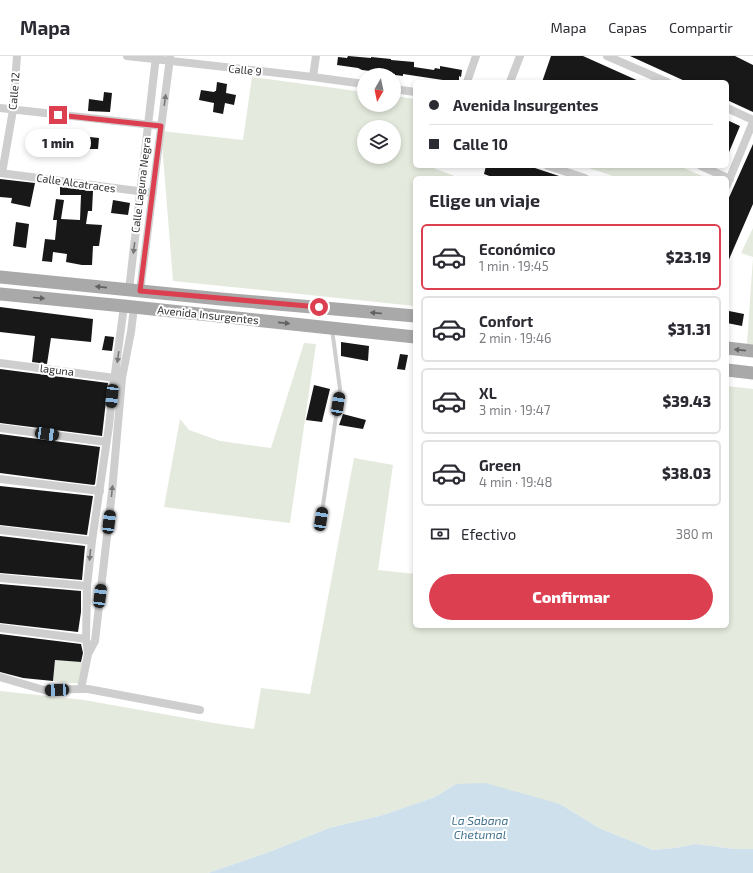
<!DOCTYPE html>
<html lang="es">
<meta charset="utf-8">
<style>
:root{--surface:#fff;--page:#f2f2f3;--text:#2b2b33;--muted:#7c7c81;--line:#e1e1e2;--accent:#dc3f4f}
body{margin:0;font-family:"Exo 2",sans-serif;background:var(--page);color:var(--text);height:100vh;display:flex;flex-direction:column;font-size:15px;white-space:nowrap}
*{box-sizing:border-box;margin:0}
p{font-size:13px;color:var(--muted)}
.icon{flex:none;width:22px;height:22px;fill:none;stroke:currentColor;stroke-width:2;stroke-linecap:round;stroke-linejoin:round}
.map{position:relative;flex:1;overflow:hidden}
.side{position:absolute;left:413px;top:120px;width:316px;height:452px;display:flex;flex-direction:column;background:var(--surface);border-radius:6px;box-shadow:0 2px 6px #0003}
.side>*{flex:none}
.guide{position:absolute;left:413px;top:24px;width:316px;height:88px;border-radius:6px;box-shadow:0 2px 6px #0003;display:grid;align-content:center;height:88px;padding:0 16px;background:var(--surface)}
.needle{width:26px;rotate:189deg}
.controls{position:absolute;left:357px;top:12px;display:grid;gap:8px}
.controls a{display:grid;place-items:center;width:44px;height:44px;border-radius:50%;background:var(--surface);box-shadow:0 2px 6px #0003;font-size:20px}
.end{position:absolute;width:18px;height:18px;margin:-9px;border:5px solid #dc3f4f;background:#fff;box-shadow:0 0 0 2px #fff}
.from{border-radius:50%}
.bubble{position:absolute;height:28px;border-radius:14px;background:var(--surface);box-shadow:0 2px 6px #0003;font-size:13px;font-weight:800;line-height:28px;text-align:center}
.car{position:absolute;width:12px;height:24px;margin:-12px -6px;border-radius:5px;box-shadow:0 0 3px 1px #0007;background:linear-gradient(#222 24%,#8ab4d8 0 40%,#222 0 76%,#8ab4d8 0 86%,#222 0)}
.guide b{display:flex;align-items:center;gap:14px;height:38px;font-size:15px}
.guide b+b{border-top:1px solid var(--line)}
.guide i{width:10px;height:10px;background:var(--text)}
ul{padding:0;list-style:none}
li{display:flex;align-items:center;gap:12px;height:66px;margin:0 8px 6px;padding:0 8px;border:2px solid var(--line);border-radius:6px}
li div{flex:1}
li b{display:block;font-size:15px}
li em{font-style:normal;font-weight:800}
li.current{border-color:var(--accent)}
li>.icon{width:36px;height:36px;stroke-width:1.5}
h2{padding:0 16px;font-size:18px;line-height:48px}
.pay{display:flex;align-items:center;gap:10px;height:44px;padding:0 16px;font-size:15px}
.pay p{margin-inline-start:auto}
.cta{display:flex;gap:8px;margin-top:auto;padding:8px 16px}
.cta a{flex:1;height:46px;border-radius:24px;background:var(--accent);color:#fff;font-size:16px;font-weight:800;line-height:46px;text-align:center}
header{display:flex;align-items:center;gap:24px;box-sizing:border-box;height:56px;padding:0 20px;background:var(--surface);border-bottom:1px solid var(--line)}
header strong{font-size:19px}
nav{display:flex;gap:22px;margin-inline-start:auto;font-size:14px}
.map>svg:first-child{display:block}
.green{fill:#e4eadd;fill-rule:evenodd}
.water{fill:#cee0eb}
.building{fill:#181818}
.lines{fill:none;stroke-linecap:round;stroke-linejoin:round}
.service{stroke:#cecece;stroke-width:4}
.minor{stroke:#cecece;stroke-width:8}
.primary{stroke:#a9a9a9;stroke-width:13}
.oneway{fill:#787878}
.oneway2{fill:#616161}
.route{stroke:#dc3f4f;stroke-width:5}
.labels{text-anchor:middle;stroke-width:4;stroke-linejoin:round;paint-order:stroke}
.street-label{font-size:11px;fill:#313131;stroke:#fff}
.water-label{font-size:12px;font-style:italic;fill:#43738f;stroke:#fff}
</style>
<header>
<strong>Mapa</strong>
<nav><a>Mapa</a><a>Capas</a><a>Compartir</a></nav>
</header>
<div class="map">
<svg width="753" height="817" viewBox="0 0 753 817">
<rect width="100%" height="100%" fill="#fff"/>
<path class="green" d="M252,21L364,36V49H394V40L415,43V110H428L460,122H415V250L173,225L161,75L243,84ZM364,71H394V101H364Z
M583,110H679L707,122H619Z
M753,172V201L741,197Z
M753,202V289L747,288Z
M304,287L316,288L290,467L164,451L180,363L189,374L220,385L271,392Z
M727,330L753,333V793H735L696,788L675,792L653,794L599,772L560,748L456,728L435,741L383,759L329,772L269,796L208,817H0V635L84,644L214,667L254,673L261,632L310,638L354,402L393,409L378,514L415,518V570H727Z
M55,604L84,606L81,628L53,625Z"/>
<path class="water" d="M485,727L560,748L599,772L653,794L675,792L696,788L735,793H753V817H208L269,796L329,772L383,759L435,741L456,728Z"/>
<path class="building" d="M348,0L371,2V1L391,3V4L414,6V11L434,14L435,12L440,13V10L462,14L461,21L459,20V26H456L403,18V20L395,19V18L362,14L358,12L337,9L338,1L347,2Z
M551,0H583L641,26H542Z
M630,0H735L753,9V56L727,44V26H687Z
M217,26L227,28L226,37L236,39L234,49L225,47L223,58L213,56L214,47L199,44L201,34L214,36L215,35H216Z
M104,36L112,37L110,56L88,55L89,43L103,45Z
M727,64L740,70L727,101Z
M90,81L99,82L98,93H89Z
M753,88V148L727,208V146Z
M486,110H529L562,121V122H495L484,118Z
M0,123L35,127L30,151L11,147L12,142L0,141Z
M60,131L93,135L92,155H88L86,168L102,169L99,190H93L92,209H82L66,206L67,198L53,196L52,206L42,205L45,183L55,184L57,164H53L56,143L64,144L61,163L80,164L81,139H60Z
M113,144L130,147L128,159L111,157Z
M16,166L29,168L26,192L13,190Z
M0,251L93,263L91,286L51,282L47,308L32,306L35,280L0,276Z
M729,255L744,258L742,270L727,267Z
M105,280L114,281L112,295L102,294Z
M341,286L369,290L368,305L341,300Z
M400,298L408,299L405,314L397,313Z
M0,313L108,327L102,380L0,367Z
M314,329L330,333L322,366L306,364Z
M343,358L366,364L363,373L339,369Z
M0,378L100,391L95,428L94,429L61,425L0,417Z
M0,430L93,440L87,479L0,469Z
M0,480L85,490L82,524L0,517Z
M0,528L81,535V556L78,576L0,567Z
M0,578L81,588L83,597L81,606L55,604L53,625L23,622L0,616Z"/>
<g class="lines">
<path class="service" d="M321,463L340,333L332,273"/>
<path class="minor" d="M127,0L313,21L364,28
M607,0L667,26
M313,21L316,0
M467,26L476,0
M510,26L520,0
M394,33L415,36
M0,52L161,70
M727,52L753,64
M548,110L585,122
M701,110L730,123
M0,117L153,137
M2,117L13,54L17,0
M727,129L753,66
M129,234L156,0
M140,235L170,2
M0,307L115,322
M0,372L106,386
M0,423L100,435
M0,474L92,485
M0,522L87,530
M0,572L86,583
M88,597L86,583L87,530L92,485L109,370L112,340L124,250
M0,621L44,634L81,633H88L200,654
M81,633L88,598L95,585L112,436L122,322L131,276L134,251"/>
<path class="primary" d="M0,221L221,243L415,260
M0,238L124,250L415,281
M727,292L753,295
M727,314L753,317"/>
</g>
<defs><path id="oneway-solid" d="M-6-.8H1V-3.2L6.5 0L1 3.2V.8H-6Z"/></defs>
<g class="oneway">
<use href="#oneway-solid" transform="translate(165 44) rotate(-82)"/>
<use href="#oneway-solid" transform="translate(134 192) rotate(97)"/>
<use href="#oneway-solid" transform="translate(118 301) rotate(98)"/>
<use href="#oneway-solid" transform="translate(112 435) rotate(-84)"/>
<use href="#oneway-solid" transform="translate(90 499) rotate(96)"/>
</g>
<g class="oneway2">
<use href="#oneway-solid" transform="translate(101 231) rotate(-174)"/>
<use href="#oneway-solid" transform="translate(39 242) rotate(5)"/>
<use href="#oneway-solid" transform="translate(376 257) rotate(-175)"/>
<use href="#oneway-solid" transform="translate(284 267) rotate(6)"/>
<use href="#oneway-solid" transform="translate(740 294) rotate(-174)"/>
</g>
<g class="lines">
<path class="route" d="M58,59L161,70L140,235L319,251"/>
</g>
<g class="labels">
<g class="street-label">
<text transform="translate(245 14) rotate(6)" y="4">Calle 9</text>
<text transform="translate(14 35) rotate(-85)" y="4">Calle 12</text>
<text transform="translate(76 127) rotate(8)" y="4">Calle Alcatraces</text>
<text transform="translate(141 129) rotate(-83)" y="4">Calle Laguna Negra</text>
<text transform="translate(208 259) rotate(6)" y="4">Avenida Insurgentes</text>
<text transform="translate(57 314) rotate(7)" y="4">laguna</text>
</g>
<g class="water-label">
<text x="480" y="769">La Sabana<tspan x="480" dy="14">Chetumal</tspan></text>
</g>
</g>
</svg>
<div class="controls">
<a><svg class="needle" viewBox="-14 -14 28 28"><path d="M0-13l5 13h-10z" fill="#e53935"/><path d="M0 13l5-13h-10z" fill="#7c7c81"/></svg></a>
<a><svg class="icon" aria-label="layers" viewBox="0 0 24 24"><path d="M12 4l9 5-9 5-9-5zM3 14l9 5 9-5"/></svg></a>
</div>
<i class="end from" style="left:319px;top:251px"></i>
<i class="end" style="left:58px;top:59px"></i>
<div class="bubble" style="left:25px;top:73px;width:66px">1 min</div>
<i class="car" style="left:112px;top:340px;rotate:186deg"></i>
<i class="car" style="left:338px;top:348px;rotate:9deg"></i>
<i class="car" style="left:47px;top:378px;rotate:98deg"></i>
<i class="car" style="left:321px;top:463px;rotate:9deg"></i>
<i class="car" style="left:109px;top:466px;rotate:7deg"></i>
<i class="car" style="left:100px;top:540px;rotate:7deg"></i>
<i class="car" style="left:57px;top:634px;rotate:267deg"></i>
<div class="guide">
<b><i class="from"></i>Avenida Insurgentes</b>
<b><i></i>Calle 10</b>
</div>
<section class="side">
<h2>Elige un viaje</h2>
<ul>
<li class="current"><svg class="icon" aria-label="car" viewBox="0 0 24 24"><path d="M5 17H2v-5l4-1 3-4h7l3 4 3 1v5h-3M9 17h6M6 11h13"/><circle cx="7" cy="17" r="2"/><circle cx="17" cy="17" r="2"/></svg><div><b>Económico</b><p>1 min · 19:45</p></div><em>$23.19</em></li>
<li><svg class="icon" aria-label="car" viewBox="0 0 24 24"><path d="M5 17H2v-5l4-1 3-4h7l3 4 3 1v5h-3M9 17h6M6 11h13"/><circle cx="7" cy="17" r="2"/><circle cx="17" cy="17" r="2"/></svg><div><b>Confort</b><p>2 min · 19:46</p></div><em>$31.31</em></li>
<li><svg class="icon" aria-label="car" viewBox="0 0 24 24"><path d="M5 17H2v-5l4-1 3-4h7l3 4 3 1v5h-3M9 17h6M6 11h13"/><circle cx="7" cy="17" r="2"/><circle cx="17" cy="17" r="2"/></svg><div><b>XL</b><p>3 min · 19:47</p></div><em>$39.43</em></li>
<li><svg class="icon" aria-label="car" viewBox="0 0 24 24"><path d="M5 17H2v-5l4-1 3-4h7l3 4 3 1v5h-3M9 17h6M6 11h13"/><circle cx="7" cy="17" r="2"/><circle cx="17" cy="17" r="2"/></svg><div><b>Green</b><p>4 min · 19:48</p></div><em>$38.03</em></li>
</ul>
<div class="pay"><svg class="icon" aria-label="cash" viewBox="0 0 24 24"><path d="M3 7h18v10H3z"/><circle cx="12" cy="12" r="2"/></svg>Efectivo<p>380 m</p></div>
<div class="cta"><a>Confirmar</a></div>
</section>
</div>
